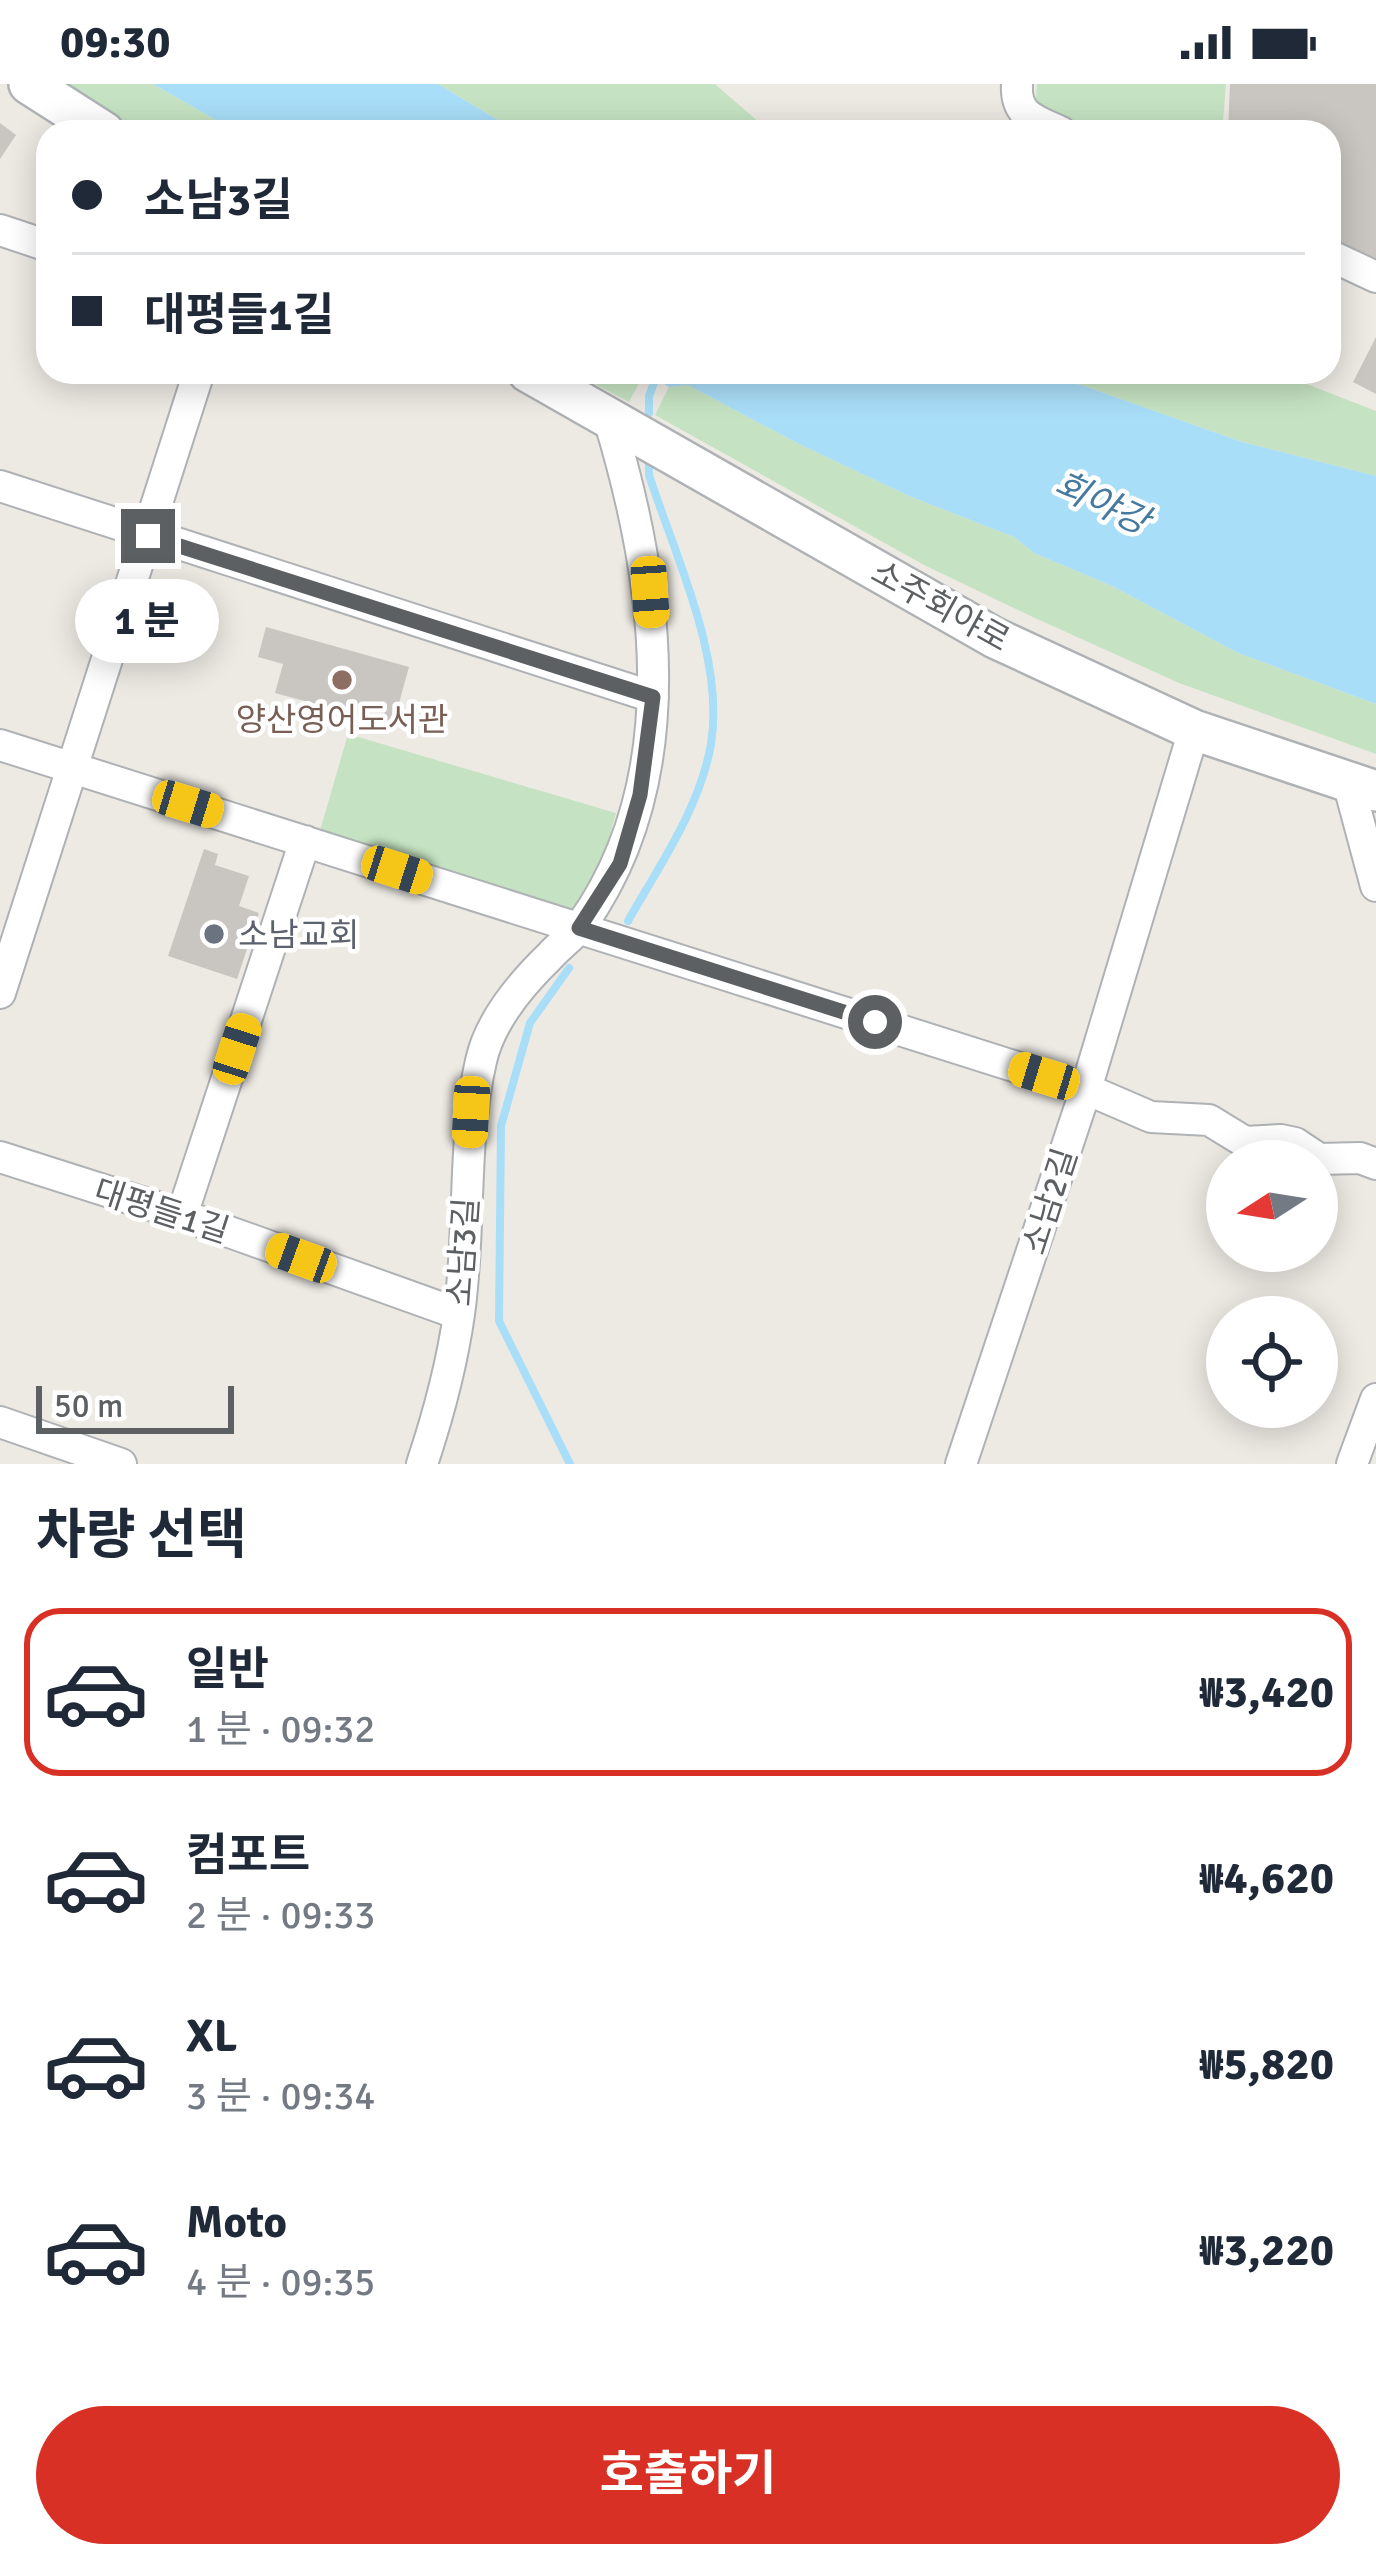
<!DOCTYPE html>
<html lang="ko">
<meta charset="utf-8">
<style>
:root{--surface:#fff;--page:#f6f6f7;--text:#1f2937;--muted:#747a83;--line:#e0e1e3;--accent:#d93025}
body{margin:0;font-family:Signika,"Noto Sans KR",sans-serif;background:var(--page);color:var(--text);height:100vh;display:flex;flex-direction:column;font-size:45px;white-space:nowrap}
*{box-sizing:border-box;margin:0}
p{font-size:39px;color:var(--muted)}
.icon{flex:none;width:66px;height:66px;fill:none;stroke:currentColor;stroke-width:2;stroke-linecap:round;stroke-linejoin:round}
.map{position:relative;height:1380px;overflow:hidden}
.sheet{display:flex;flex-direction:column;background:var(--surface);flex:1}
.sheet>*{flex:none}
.guide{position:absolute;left:36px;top:36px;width:1305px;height:264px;border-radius:36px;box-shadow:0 6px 30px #0003;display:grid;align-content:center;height:264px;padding:0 36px;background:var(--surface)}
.needle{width:78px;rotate:258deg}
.fabs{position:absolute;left:1206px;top:1056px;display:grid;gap:24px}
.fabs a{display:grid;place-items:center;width:132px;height:132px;border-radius:50%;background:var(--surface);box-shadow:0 6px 30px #0003;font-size:60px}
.scale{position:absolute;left:36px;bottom:30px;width:198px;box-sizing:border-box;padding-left:12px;border:6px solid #5c6063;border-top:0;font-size:33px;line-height:42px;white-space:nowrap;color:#5c6063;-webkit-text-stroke:9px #fff;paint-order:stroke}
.end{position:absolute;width:54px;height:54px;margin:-27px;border:15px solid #5c6063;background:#fff;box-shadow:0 0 0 6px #fff}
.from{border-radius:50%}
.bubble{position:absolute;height:84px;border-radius:42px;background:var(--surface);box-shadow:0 6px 30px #0003;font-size:39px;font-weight:700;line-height:84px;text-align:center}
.car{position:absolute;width:36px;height:72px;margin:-36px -18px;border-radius:15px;box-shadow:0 0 9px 3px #0007;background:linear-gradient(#f5c518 24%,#345 0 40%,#f5c518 0 76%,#345 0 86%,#f5c518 0)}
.guide b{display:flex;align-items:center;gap:42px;height:114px;font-size:45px}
.guide b+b{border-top:3px solid var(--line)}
.guide i{width:30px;height:30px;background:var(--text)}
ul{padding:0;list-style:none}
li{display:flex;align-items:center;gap:36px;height:168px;margin:0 24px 18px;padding:0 12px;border:6px solid transparent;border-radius:36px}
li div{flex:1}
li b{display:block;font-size:45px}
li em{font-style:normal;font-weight:700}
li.active{border-color:var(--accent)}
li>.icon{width:108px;height:108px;stroke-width:1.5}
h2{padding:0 36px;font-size:54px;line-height:144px}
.cta{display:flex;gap:24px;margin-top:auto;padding:24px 36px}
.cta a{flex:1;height:138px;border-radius:72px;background:var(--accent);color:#fff;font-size:48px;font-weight:700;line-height:138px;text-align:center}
.status{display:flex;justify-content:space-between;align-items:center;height:84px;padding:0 60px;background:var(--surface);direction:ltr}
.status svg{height:33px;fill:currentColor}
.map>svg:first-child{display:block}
.green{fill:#c5e3c2}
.water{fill:#a9def8}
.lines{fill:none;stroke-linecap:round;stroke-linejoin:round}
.stream{stroke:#a9def8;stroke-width:8}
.building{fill:#c9c5c0}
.minor-casing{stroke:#afb2b5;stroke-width:34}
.tertiary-casing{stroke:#afb2b5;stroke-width:44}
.minor{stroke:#fff;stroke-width:30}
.tertiary{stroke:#fff;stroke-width:39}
.route{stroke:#5c6063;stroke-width:15}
.education-dot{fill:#8d6e63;stroke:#fff;stroke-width:4.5}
.worship-dot{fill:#6b7280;stroke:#fff;stroke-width:4.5}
.labels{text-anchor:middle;stroke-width:9;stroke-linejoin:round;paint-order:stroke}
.street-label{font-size:33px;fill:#5c6063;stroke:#fff}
.education-label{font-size:33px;fill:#785e54;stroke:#fff}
.worship-label{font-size:33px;fill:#5b616d;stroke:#fff;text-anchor:start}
.water-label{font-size:36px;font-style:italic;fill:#457aa0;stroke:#fff}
</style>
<div class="status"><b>09:30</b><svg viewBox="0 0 49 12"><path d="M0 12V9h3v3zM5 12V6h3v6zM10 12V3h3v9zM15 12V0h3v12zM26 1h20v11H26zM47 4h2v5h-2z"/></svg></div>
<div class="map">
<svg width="1376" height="1380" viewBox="0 0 1376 1380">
<rect width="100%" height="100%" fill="#edeae4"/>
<path class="green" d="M60,0H153L237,48H138Z
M438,0H715L761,40L777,48H518Z
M1037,0H1226L1222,48H1088L1035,25Z
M573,288H645L629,318Z
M1031,288H1276L1376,327V392L1242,358L1084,302Z
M688,301L799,360L909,412L1014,453L1034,469L1114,503L1238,569L1376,620V670L1179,599L1035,534L924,481L655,331L669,303Z
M348,650L616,729L600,785L574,826L319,750Z"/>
<path class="water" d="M153,0H438L518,48H237Z
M646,288H1031L1084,302L1242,358L1376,392V620L1238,569L1114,503L1034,469L1014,453L909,412L799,360L688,301L669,303Z"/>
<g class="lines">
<path class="stream" d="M649,329V312L658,288
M628,837C659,782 700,724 711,660C725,574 675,472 649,391V381
M569,884L530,939L501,1042L499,1237L570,1380"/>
</g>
<path class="building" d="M1230,0H1376V187L1329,166V48H1228Z
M0,39L16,51L0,75Z
M1376,253V310L1353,298Z
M266,543L409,583L393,641L275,609L283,580L258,573Z
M204,765L218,770L215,781L249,792L239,822L259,829L237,895L168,872Z"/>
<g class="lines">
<g class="minor-casing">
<path id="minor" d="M1017,0C1015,32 1035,36 1061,48
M0,146L48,162
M1329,171L1376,193
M0,402L653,613
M0,661L1086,1005L1151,1033L1209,1036L1245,1058L1281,1056L1295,1059L1319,1075L1360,1074L1376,1080
M1347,694L1376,802
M0,909L199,288
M0,1073L182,1131L459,1230
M182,1131L305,757
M0,1338L121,1380
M422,1380C438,1332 452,1280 459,1230C471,1146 462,1060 481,977C490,936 521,900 550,872C560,861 573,852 582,840C687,692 658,495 608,332
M961,1380L1086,1005L1194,646
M1352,1380L1376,1315"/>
</g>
<g class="tertiary-casing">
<path id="tertiary" d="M29,0L104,48
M528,288L995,554L1194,646L1376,707"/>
</g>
<use href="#minor" class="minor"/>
<use href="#tertiary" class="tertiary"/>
</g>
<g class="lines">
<path class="route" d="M148,452L653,613L640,711L620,780L579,844L875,938"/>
</g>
<circle class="education-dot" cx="342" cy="596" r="12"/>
<circle class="worship-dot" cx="214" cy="850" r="12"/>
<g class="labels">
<g class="street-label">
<text transform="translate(941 521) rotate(29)" y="12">소주회야로</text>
<text transform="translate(1049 1117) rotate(-72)" y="12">소남2길</text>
<text transform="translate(162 1126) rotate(18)" y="12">대평들1길</text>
<text transform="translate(462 1168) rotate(-86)" y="12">소남3길</text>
</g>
<g class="education-label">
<text x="342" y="647">양산영어도서관</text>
</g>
<g class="worship-label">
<text x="238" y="862">소남교회</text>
</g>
<g class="water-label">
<text transform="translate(1102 418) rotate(25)" y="13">회야강</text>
</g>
</g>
</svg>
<div class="fabs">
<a><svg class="needle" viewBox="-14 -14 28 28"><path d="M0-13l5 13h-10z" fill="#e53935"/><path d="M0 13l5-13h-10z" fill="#747a83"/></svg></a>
<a><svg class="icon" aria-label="locate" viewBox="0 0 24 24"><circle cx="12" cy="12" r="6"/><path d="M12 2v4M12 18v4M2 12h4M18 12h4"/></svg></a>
</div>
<div class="scale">50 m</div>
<i class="end from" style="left:875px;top:938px"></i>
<i class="end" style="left:148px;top:452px"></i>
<div class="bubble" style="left:75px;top:495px;width:144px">1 분</div>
<i class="car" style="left:650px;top:508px;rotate:176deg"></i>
<i class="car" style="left:188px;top:720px;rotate:107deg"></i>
<i class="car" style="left:397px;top:786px;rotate:108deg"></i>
<i class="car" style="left:237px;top:965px;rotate:18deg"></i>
<i class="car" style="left:1044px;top:992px;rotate:287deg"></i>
<i class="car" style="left:471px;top:1028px;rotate:183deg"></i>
<i class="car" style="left:301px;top:1174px;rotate:290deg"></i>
<div class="guide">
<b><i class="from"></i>소남3길</b>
<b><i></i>대평들1길</b>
</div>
</div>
<section class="sheet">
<h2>차량 선택</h2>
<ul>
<li class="active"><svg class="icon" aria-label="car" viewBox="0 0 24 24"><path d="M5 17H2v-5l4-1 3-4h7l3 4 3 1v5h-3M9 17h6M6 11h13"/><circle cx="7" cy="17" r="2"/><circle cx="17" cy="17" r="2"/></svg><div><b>일반</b><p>1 분 · 09:32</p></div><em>₩3,420</em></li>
<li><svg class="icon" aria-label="car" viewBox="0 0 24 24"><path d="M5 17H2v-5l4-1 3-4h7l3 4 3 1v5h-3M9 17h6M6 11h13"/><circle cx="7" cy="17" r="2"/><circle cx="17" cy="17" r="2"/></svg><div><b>컴포트</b><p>2 분 · 09:33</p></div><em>₩4,620</em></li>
<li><svg class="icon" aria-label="car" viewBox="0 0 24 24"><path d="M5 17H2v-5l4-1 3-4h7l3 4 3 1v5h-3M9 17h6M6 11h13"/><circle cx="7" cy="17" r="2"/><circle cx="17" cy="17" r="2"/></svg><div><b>XL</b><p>3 분 · 09:34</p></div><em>₩5,820</em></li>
<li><svg class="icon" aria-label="car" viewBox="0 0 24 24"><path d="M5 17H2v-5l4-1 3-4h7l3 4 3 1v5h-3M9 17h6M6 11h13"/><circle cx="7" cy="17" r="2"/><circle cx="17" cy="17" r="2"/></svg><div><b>Moto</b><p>4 분 · 09:35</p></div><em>₩3,220</em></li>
</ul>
<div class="cta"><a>호출하기</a></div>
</section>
